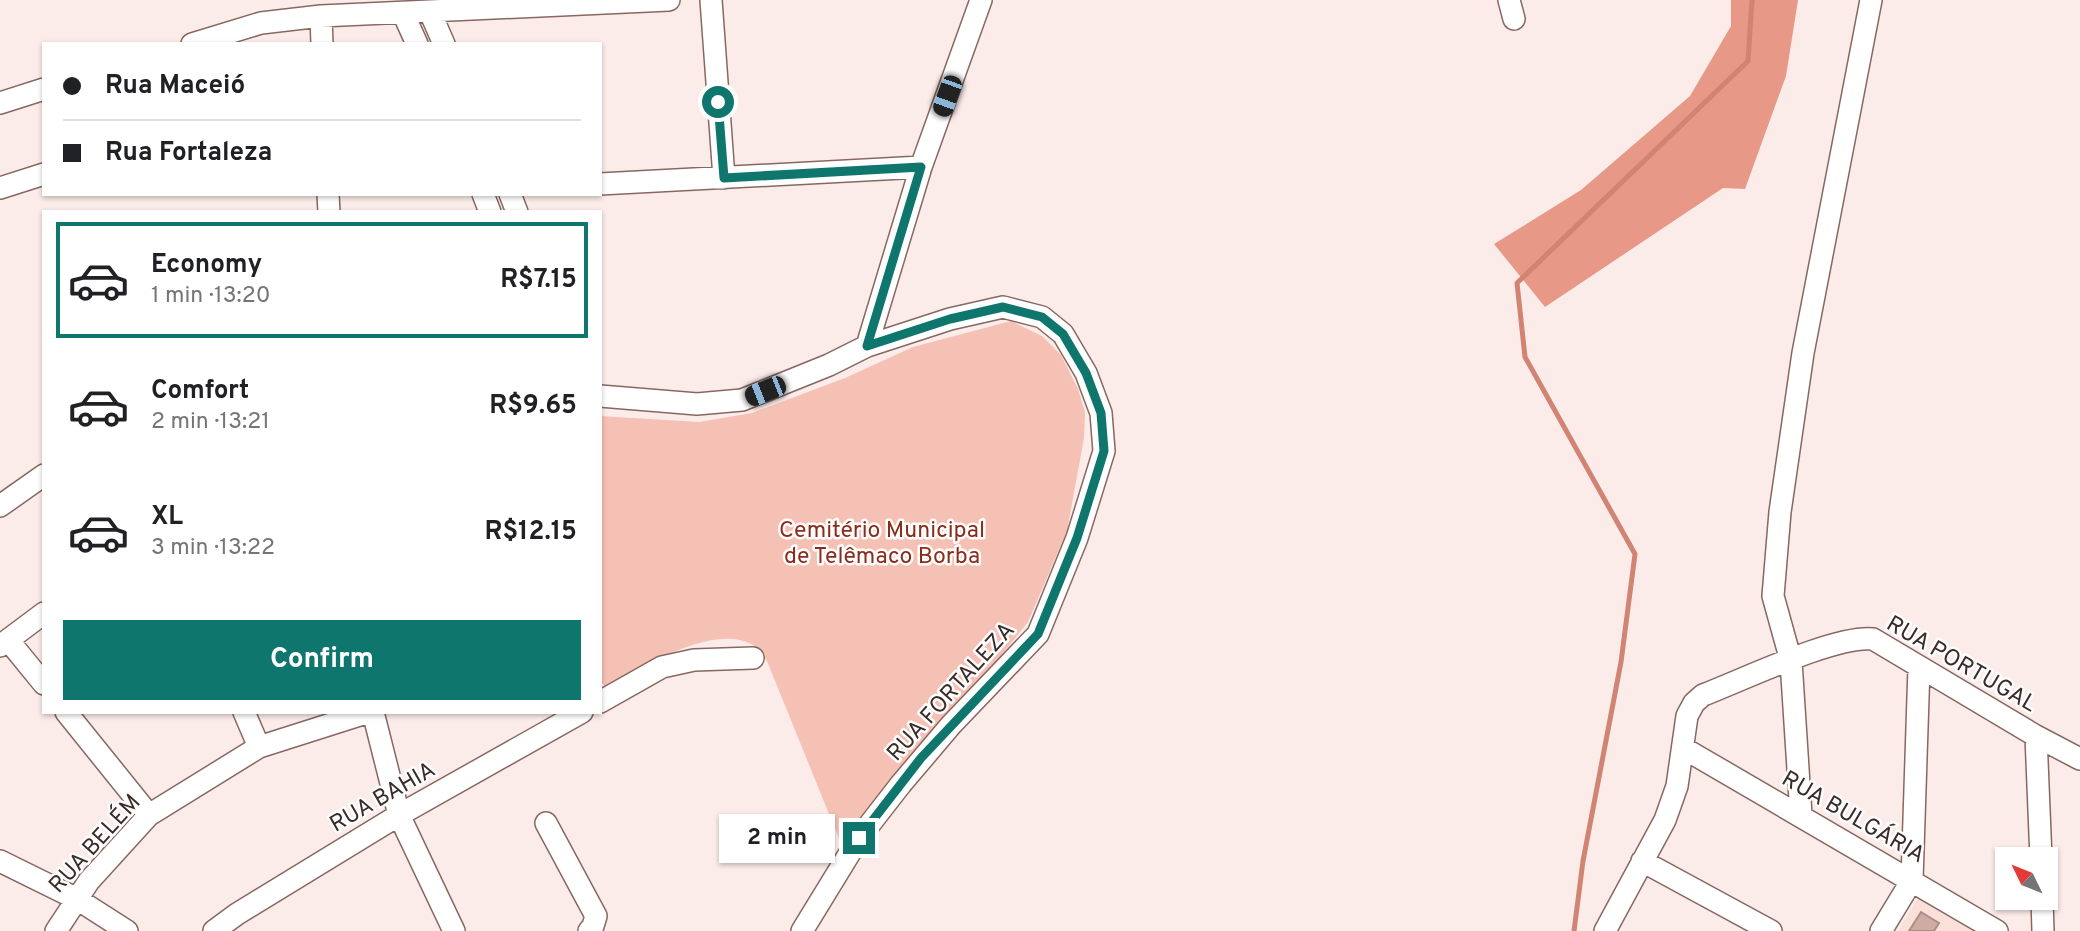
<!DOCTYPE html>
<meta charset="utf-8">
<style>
:root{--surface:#fff;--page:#f2f2f2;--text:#202124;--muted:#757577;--line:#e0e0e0;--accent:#0f766e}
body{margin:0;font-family:Overpass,sans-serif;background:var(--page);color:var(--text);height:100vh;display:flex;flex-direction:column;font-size:26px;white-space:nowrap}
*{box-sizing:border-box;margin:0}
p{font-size:23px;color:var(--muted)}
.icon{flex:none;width:38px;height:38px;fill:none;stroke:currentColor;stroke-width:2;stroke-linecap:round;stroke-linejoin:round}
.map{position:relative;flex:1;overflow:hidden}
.details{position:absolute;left:42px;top:210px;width:560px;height:504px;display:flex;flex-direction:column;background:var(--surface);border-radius:0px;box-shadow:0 2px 5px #0004}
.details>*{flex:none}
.hud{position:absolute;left:42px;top:42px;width:560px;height:154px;border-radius:0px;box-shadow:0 2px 5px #0004;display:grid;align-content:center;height:154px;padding:0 21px;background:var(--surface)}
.needle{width:46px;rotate:313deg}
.fabs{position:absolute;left:1995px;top:847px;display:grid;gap:14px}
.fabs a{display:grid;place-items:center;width:63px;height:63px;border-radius:0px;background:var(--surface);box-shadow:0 2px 5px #0004;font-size:35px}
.end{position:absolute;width:32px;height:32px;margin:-16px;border:9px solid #0f766e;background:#fff;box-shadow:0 0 0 4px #fff}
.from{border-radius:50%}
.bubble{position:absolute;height:49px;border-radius:0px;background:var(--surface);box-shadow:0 2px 5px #0004;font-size:23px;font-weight:700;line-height:49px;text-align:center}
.car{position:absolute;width:21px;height:42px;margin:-21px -10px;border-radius:9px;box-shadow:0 0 5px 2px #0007;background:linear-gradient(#222 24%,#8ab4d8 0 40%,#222 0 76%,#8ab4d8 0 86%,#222 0)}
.hud b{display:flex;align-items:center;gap:24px;height:66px;font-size:26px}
.hud b+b{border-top:2px solid var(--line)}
.hud i{width:18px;height:18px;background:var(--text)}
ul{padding:12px 0 0;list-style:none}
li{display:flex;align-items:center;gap:21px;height:116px;margin:0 14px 10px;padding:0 7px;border:4px solid transparent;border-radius:0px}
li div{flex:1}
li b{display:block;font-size:26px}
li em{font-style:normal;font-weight:700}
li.selected{border-color:var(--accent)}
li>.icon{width:63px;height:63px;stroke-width:1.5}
.primary-button{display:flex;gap:14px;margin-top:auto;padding:14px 21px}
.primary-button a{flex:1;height:80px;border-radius:0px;background:var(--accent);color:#fff;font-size:28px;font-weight:700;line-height:80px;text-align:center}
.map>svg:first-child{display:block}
.built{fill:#fbe0da}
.green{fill:#f6c1b5}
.forest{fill:#e79887}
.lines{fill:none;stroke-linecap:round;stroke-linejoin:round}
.stream{stroke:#d18473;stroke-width:5}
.building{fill:#ceaca4;stroke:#ad8c84;stroke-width:2}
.minor-casing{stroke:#876861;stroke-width:24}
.minor{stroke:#fff;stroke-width:21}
.route{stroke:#0f766e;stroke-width:9}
.labels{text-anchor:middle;stroke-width:5;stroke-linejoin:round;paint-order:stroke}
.park-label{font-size:23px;fill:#892d1b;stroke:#fdfdfd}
.street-label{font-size:23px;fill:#382b28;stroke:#fdfdfd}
</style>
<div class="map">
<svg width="2080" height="931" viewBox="0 0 2080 931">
<rect width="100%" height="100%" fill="#fbece9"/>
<path class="built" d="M1918,898L1972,931H1898Z"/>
<path class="green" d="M1011,321L1042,336L1061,355L1078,389L1085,412L1084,438L1067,531L1028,622L844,851L767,661C763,656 758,648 753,645C712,622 642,668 606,688L600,680V416L699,422L752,413L845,378L913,347Z"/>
<path class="forest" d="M1731,0H1798L1786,76L1745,189L1723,188L1545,307L1494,244L1581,190L1690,96L1731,26Z"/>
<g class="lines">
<path class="stream" d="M1574,931L1583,861L1621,662L1635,554L1525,357L1517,283L1748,61L1752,0"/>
</g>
<path class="building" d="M1921,912L1939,923L1934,931H1909Z"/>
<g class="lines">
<g class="minor-casing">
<path id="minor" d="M711,0L724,178
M1509,0L1514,19
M430,12L444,44
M403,13L417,44
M321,16L322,44
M192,44L261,23L321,16L669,0
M0,103L44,89
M600,184L921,167
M0,188L44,174
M328,194L329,212
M483,194L490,212
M510,194L517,212
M867,346L921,167L981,0
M600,396L697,404L742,400L829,365L867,346L950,319L1003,307L1042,317L1063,334L1086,373L1101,413L1104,451L1077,538L1038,634L951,725L901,784L859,838L802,931
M0,506L44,475
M8,640L44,684
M0,646L44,613
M600,702L662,667L694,660L753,658
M66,712L149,815
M244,712L259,747
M373,712L399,815L454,931
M2036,736L2041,859
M1685,749L1997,931
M1801,815L1791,661L1773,596L1780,512L1803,353L1871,0
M546,823L596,916L593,926L589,931
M0,861L77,899L127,931
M1642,861L1771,931
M2042,898L2043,931
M56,931L89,881L149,815L259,747L369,712
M214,931L237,914L399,815L582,712
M1605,931L1665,820L1677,786L1687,716L1694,703L1703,695C1743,680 1835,635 1873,639L2036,736L2080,759
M1881,931L1912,880L1919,667"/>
</g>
<use href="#minor" class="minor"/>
</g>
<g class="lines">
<path class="route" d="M718,102L724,178L921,167L867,346L950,319L1003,307L1042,317L1063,334L1086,373L1101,413L1104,451L1077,538L1038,634L921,758L859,838"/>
</g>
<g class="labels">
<g class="park-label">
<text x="882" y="537">Cemitério Municipal<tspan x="882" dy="26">de Telêmaco Borba</tspan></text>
</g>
<g class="street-label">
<text transform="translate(1962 663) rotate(30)" y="8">RUA PORTUGAL</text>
<text transform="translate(950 691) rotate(-48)" y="8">RUA FORTALEZA</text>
<text transform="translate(382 796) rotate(-30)" y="8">RUA BAHIA</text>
<text transform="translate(1854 816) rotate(30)" y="8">RUA BULGÁRIA</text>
<text transform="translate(94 843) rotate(-48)" y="8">RUA BELÉM</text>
</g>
</g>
</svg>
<div class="fabs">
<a><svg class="needle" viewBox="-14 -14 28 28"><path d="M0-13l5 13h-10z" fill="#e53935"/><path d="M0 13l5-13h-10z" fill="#757577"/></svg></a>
</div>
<i class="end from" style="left:718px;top:102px"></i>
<i class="end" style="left:859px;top:838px"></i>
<div class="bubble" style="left:719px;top:814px;width:116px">2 min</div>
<i class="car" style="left:947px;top:96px;rotate:200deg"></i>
<i class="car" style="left:765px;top:391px;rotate:248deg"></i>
<div class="hud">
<b><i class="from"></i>Rua Maceió</b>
<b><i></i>Rua Fortaleza</b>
</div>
<section class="details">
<ul>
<li class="selected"><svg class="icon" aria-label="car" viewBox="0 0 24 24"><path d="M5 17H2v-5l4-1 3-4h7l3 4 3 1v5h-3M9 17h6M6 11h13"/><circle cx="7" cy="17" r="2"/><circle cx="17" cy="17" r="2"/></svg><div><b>Economy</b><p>1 min · 13:20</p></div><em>R$7.15</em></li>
<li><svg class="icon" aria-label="car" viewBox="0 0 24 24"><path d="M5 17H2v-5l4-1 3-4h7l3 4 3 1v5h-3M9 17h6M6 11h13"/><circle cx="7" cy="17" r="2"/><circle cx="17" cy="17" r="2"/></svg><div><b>Comfort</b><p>2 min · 13:21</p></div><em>R$9.65</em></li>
<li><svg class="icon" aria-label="car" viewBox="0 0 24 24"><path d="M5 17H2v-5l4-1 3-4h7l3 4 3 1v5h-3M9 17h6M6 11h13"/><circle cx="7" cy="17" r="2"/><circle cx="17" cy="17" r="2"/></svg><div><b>XL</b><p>3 min · 13:22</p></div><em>R$12.15</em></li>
</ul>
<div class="primary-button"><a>Confirm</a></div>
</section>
</div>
